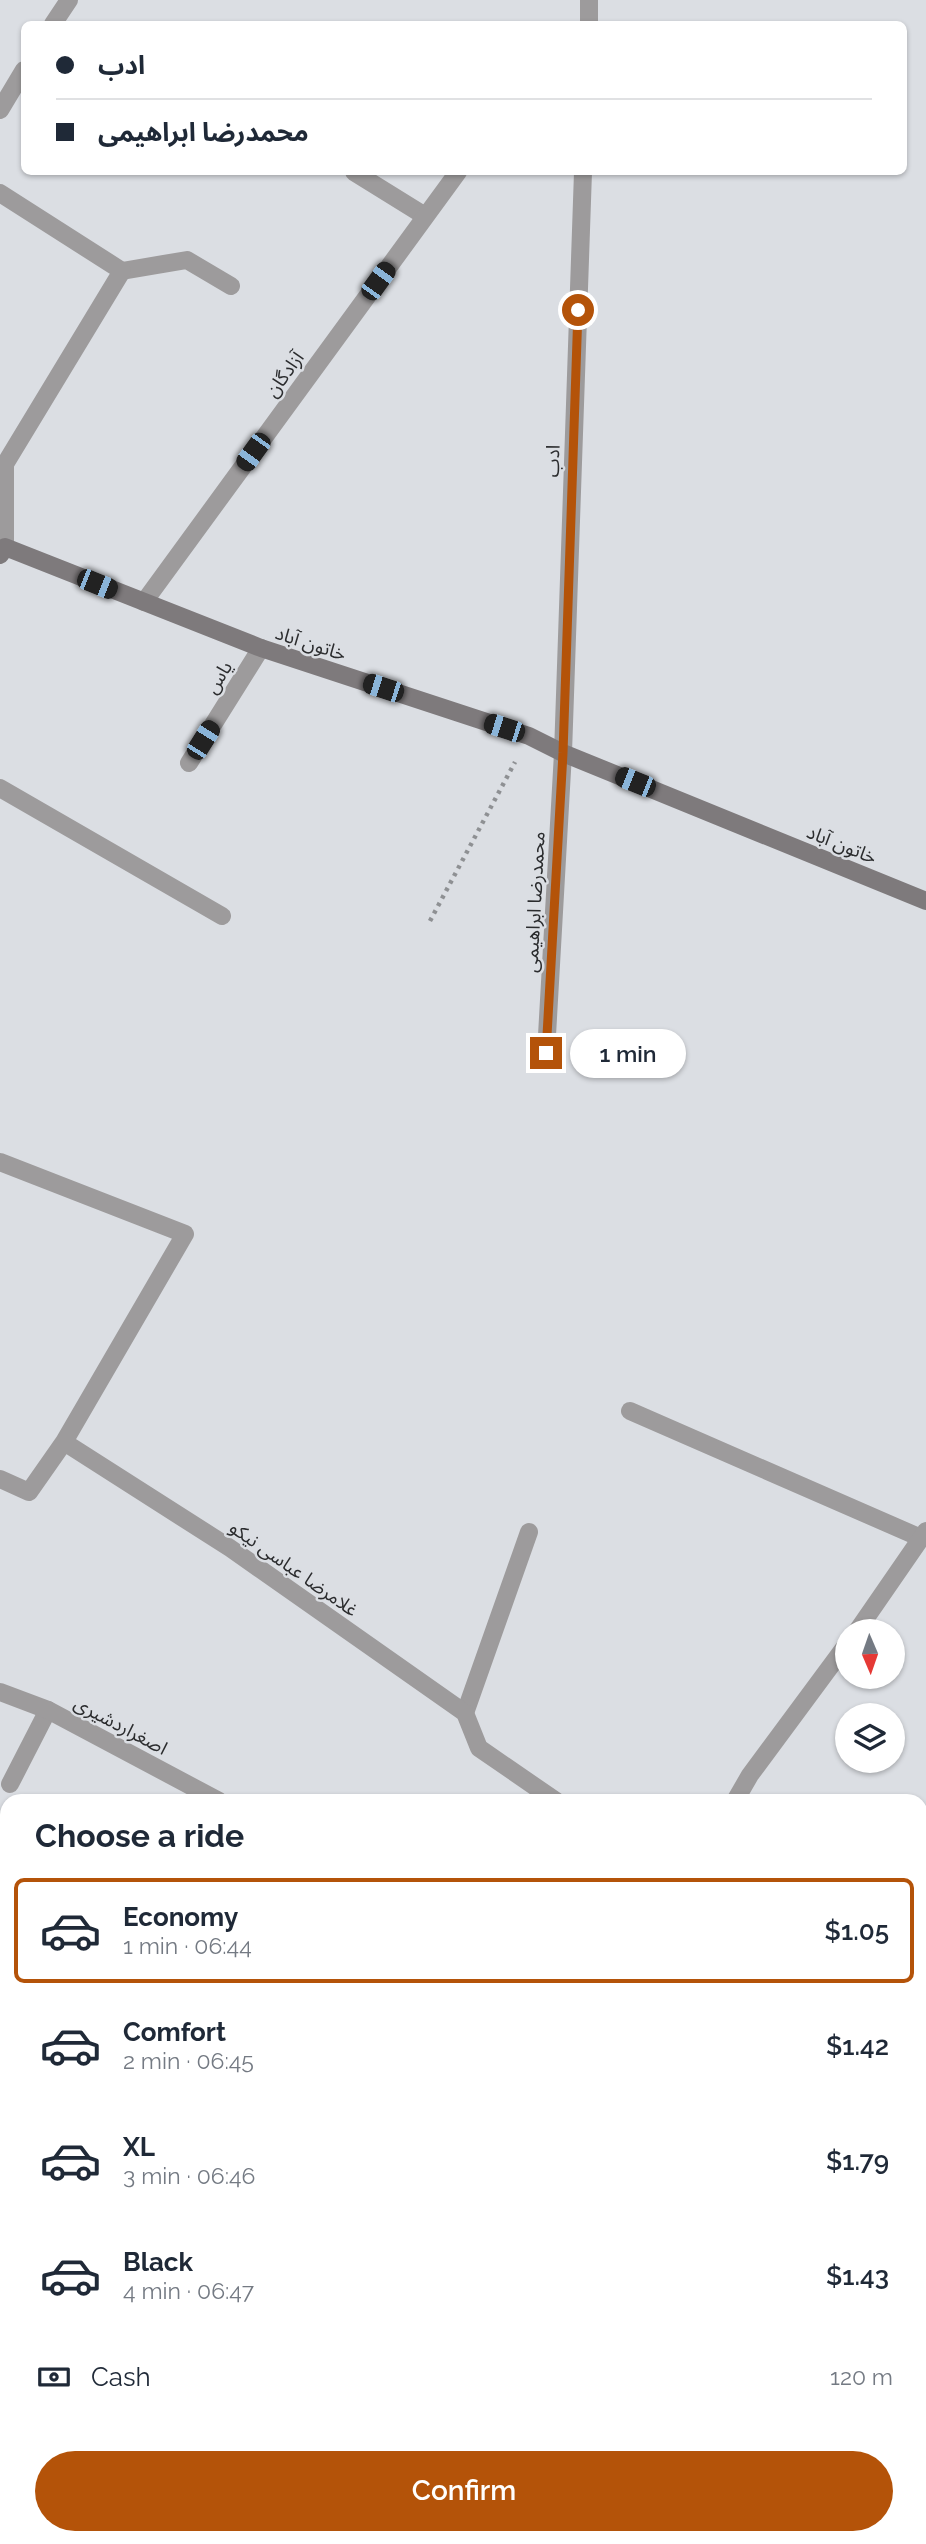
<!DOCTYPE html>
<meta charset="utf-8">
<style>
:root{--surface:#fff;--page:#f2f2f3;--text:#1f2937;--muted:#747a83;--line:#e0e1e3;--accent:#b45309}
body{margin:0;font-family:Raleway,"Noto Sans Arabic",sans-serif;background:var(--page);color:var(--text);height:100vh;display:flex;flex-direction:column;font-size:26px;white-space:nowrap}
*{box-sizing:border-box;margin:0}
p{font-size:23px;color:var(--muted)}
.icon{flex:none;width:38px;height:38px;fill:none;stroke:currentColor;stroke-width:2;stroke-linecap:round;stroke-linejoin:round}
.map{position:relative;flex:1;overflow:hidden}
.side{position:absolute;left:0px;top:1794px;width:928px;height:751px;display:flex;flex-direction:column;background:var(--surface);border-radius:21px 21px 0 0;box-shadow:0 2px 5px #0004}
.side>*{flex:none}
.guide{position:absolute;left:21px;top:21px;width:886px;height:154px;border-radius:10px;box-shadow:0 2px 5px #0004;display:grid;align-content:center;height:154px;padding:0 35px;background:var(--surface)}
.needle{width:46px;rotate:178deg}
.controls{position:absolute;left:835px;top:1619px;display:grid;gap:14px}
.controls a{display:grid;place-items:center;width:70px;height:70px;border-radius:50%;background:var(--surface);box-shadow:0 2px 5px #0004;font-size:35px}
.end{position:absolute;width:32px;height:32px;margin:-16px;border:9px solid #b45309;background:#fff;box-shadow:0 0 0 4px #fff}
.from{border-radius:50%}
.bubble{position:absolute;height:49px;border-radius:24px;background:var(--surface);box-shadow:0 2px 5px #0004;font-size:23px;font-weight:600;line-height:49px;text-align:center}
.car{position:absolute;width:21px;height:42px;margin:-21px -10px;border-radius:9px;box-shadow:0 0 5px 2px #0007;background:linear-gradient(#222 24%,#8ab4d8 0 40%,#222 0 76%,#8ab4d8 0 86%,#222 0)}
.guide b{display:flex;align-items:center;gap:24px;height:66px;font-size:26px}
.guide b+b{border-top:2px solid var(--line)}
.guide i{width:18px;height:18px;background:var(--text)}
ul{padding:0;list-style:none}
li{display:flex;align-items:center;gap:21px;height:105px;margin:0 14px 10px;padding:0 21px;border:4px solid transparent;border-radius:10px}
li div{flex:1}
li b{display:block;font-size:26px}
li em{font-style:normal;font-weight:600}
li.on{border-color:var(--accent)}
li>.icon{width:63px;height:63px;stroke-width:1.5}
h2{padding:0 35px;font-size:32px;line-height:84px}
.pay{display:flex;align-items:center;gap:18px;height:77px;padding:0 35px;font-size:26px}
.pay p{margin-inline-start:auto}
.cta{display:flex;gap:14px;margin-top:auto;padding:14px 35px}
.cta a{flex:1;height:80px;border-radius:42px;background:var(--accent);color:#fff;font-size:28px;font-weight:600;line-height:80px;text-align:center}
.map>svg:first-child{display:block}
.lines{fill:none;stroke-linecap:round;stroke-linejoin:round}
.path{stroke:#8e9093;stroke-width:4.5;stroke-dasharray:3.5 5;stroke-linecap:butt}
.lane{stroke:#9d9b9c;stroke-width:18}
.street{stroke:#9d9b9c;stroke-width:18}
.secondary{stroke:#7e7a7c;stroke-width:18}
.route{stroke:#b45309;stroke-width:9}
.labels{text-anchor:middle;stroke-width:5;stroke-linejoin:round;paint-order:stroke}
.street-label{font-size:19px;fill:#2b2c2e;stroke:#dbdee3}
</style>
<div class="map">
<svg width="926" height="2544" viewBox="0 0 926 2544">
<rect width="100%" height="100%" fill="#dbdee3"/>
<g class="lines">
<path class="path" d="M430,921L515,762"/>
<path class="lane" d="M354,172L425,216
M122,271L187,260L231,286
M189,763L261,648
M0,788L222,916
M546,1053L563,753
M630,1411L921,1538
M465,1713L529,1532
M10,1784L48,1710"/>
<path class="street" d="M53,24L69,0
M589,24V0
M0,110L24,70
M0,193L122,271L5,464V547
M144,602L458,172
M563,753L583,172
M0,1162L185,1234L64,1442
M0,1479L29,1492L64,1442L230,1548L465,1713L479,1748L556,1801
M857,1631L926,1531
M0,1692L48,1710L219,1801
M735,1801L750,1775L847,1644
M920,1871L926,1862
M0,1976L7,1970
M920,2065L926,2071
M920,2112L926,2104
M920,2205L926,2213
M0,2271L7,2272
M920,2484L926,2478
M868,2544L874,2538"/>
<path class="secondary" d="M0,555L5,547L261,648L529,736L563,753L926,901"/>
</g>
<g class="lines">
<path class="route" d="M546,1053L563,753L578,310"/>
</g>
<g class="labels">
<g class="street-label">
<text transform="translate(284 374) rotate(-54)" y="7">آزادگان</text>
<text transform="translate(552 461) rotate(-88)" y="7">ادب</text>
<text transform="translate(311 643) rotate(18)" y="7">خاتون آباد</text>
<text transform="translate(218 677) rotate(-58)" y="7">یاس</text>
<text transform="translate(842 844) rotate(22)" y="7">خاتون آباد</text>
<text transform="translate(534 902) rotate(-87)" y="7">محمدرضا ابراهیمی</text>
<text transform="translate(294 1568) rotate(35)" y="7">غلامرضا عباسی نیکو</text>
<text transform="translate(121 1725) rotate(28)" y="7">اصغراردشیری</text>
</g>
</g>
</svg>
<div class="controls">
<a><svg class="needle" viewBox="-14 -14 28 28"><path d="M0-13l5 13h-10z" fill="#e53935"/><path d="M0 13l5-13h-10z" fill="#747a83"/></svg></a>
<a><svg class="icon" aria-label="layers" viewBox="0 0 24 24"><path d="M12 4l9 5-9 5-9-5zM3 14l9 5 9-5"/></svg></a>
</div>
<i class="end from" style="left:578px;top:310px"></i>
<i class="end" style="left:546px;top:1053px"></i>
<div class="bubble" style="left:570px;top:1029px;width:116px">1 min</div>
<i class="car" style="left:378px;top:281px;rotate:36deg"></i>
<i class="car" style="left:253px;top:452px;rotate:216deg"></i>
<i class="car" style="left:97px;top:584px;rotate:112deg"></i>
<i class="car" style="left:383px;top:688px;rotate:288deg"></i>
<i class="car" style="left:504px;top:728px;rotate:288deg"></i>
<i class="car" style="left:203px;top:740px;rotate:32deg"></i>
<i class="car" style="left:635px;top:782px;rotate:292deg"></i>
<div class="guide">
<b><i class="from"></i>ادب</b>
<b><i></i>محمدرضا ابراهیمی</b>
</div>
<section class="side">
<h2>Choose a ride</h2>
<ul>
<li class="on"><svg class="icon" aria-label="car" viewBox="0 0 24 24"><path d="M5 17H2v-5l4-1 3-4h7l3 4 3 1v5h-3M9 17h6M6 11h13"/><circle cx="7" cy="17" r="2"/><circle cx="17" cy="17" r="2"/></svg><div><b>Economy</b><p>1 min · 06:44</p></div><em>$1.05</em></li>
<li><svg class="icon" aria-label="car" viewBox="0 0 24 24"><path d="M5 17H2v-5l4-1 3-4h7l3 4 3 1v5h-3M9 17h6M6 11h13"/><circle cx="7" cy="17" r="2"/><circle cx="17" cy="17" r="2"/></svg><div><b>Comfort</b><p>2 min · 06:45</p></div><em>$1.42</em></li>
<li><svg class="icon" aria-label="car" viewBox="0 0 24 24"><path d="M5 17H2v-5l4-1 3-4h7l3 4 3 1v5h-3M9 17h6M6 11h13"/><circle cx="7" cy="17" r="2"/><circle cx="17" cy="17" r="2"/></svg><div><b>XL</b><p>3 min · 06:46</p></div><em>$1.79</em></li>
<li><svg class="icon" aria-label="car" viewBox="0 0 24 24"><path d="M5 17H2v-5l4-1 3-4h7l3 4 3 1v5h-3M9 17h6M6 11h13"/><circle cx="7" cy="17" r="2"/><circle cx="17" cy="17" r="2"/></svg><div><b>Black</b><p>4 min · 06:47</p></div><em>$1.43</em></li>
</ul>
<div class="pay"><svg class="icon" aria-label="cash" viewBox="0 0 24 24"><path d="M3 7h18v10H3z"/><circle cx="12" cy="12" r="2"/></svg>Cash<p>120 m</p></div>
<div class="cta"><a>Confirm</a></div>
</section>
</div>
